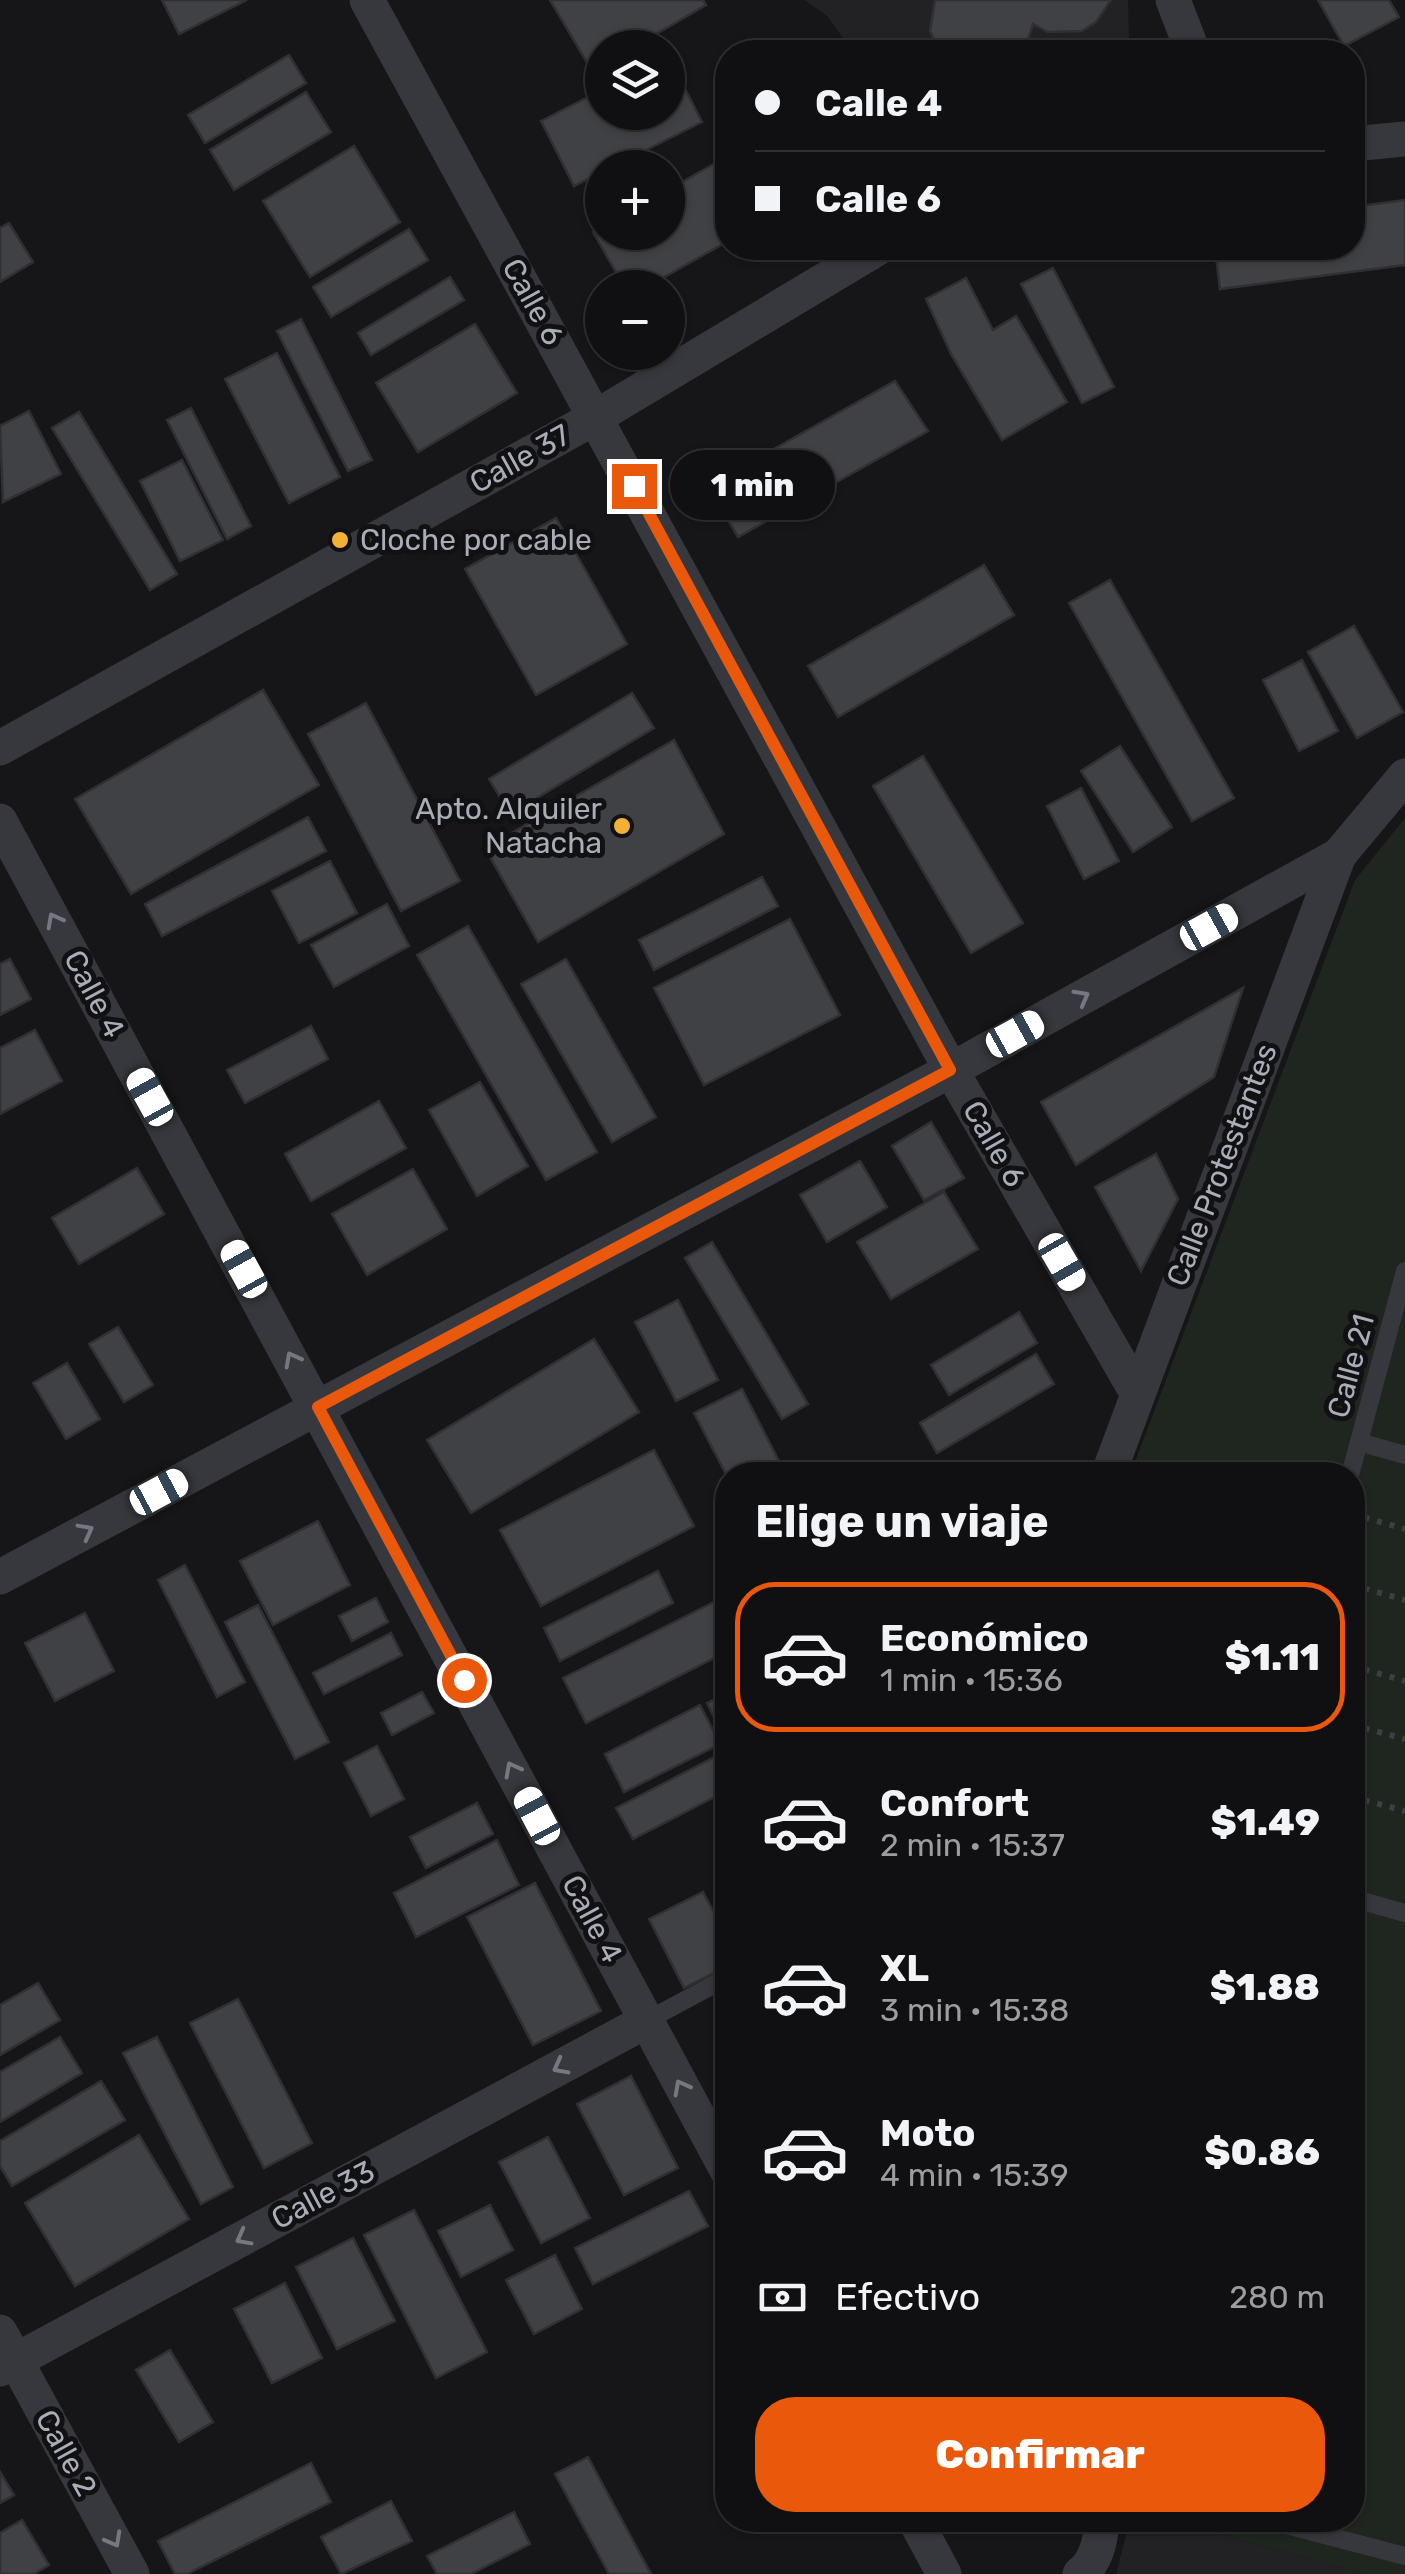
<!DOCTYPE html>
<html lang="es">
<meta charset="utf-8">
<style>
:root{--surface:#101012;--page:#1e1e20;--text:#f1f3f6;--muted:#9c9d9f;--line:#303032;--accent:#ea580c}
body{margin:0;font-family:Rubik,sans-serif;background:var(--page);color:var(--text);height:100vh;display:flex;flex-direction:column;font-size:38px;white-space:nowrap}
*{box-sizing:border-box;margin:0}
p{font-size:32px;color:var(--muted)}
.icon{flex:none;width:55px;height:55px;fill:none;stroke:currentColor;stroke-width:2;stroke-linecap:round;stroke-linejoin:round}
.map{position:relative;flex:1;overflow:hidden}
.sheet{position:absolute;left:715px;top:1462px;width:650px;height:1070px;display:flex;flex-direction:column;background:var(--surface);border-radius:40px;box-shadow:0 2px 8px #0004,0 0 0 2px var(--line)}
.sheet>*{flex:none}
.hud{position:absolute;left:715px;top:40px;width:650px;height:220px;border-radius:40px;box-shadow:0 2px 8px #0004,0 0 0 2px var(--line);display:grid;align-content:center;height:220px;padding:0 40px;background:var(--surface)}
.buttons{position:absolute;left:585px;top:30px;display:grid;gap:20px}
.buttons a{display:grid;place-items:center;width:100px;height:100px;border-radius:50%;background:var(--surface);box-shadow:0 2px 8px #0004,0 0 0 2px var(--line);font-size:50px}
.end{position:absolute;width:45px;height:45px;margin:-22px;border:12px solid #ea580c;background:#fff;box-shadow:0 0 0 5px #fff}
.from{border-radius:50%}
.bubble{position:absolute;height:70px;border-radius:35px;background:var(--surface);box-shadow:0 2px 8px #0004,0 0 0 2px var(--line);font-size:32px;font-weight:800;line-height:70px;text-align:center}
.car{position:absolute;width:30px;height:60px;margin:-30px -15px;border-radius:12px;box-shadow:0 0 8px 2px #0007;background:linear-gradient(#fff 24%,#345 0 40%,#fff 0 76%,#345 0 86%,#fff 0)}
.hud b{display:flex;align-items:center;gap:35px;height:95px;font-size:38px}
.hud b+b{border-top:2px solid var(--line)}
.hud i{width:25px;height:25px;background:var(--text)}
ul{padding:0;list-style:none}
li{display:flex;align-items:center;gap:30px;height:150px;margin:0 20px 15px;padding:0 20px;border:5px solid transparent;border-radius:40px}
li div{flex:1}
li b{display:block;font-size:38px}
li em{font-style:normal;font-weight:800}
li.active{border-color:var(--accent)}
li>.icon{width:90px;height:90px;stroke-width:1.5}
h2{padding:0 40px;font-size:45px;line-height:120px}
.pay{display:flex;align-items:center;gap:25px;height:110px;padding:0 40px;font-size:38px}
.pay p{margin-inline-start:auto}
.button{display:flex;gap:20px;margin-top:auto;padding:20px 40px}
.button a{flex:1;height:115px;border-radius:40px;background:var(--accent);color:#fff;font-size:40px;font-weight:800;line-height:115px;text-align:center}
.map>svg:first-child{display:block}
.built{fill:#222225}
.green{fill:#1e261f}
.building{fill:#404145;stroke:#303034;stroke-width:2.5}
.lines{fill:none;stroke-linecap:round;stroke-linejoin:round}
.path{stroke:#3d3f44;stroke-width:6;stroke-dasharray:5 8;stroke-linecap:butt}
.lane{stroke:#37383d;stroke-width:18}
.street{stroke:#37383d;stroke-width:35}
.oneway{stroke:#757881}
.route{stroke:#ea580c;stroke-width:12}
.poi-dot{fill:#f2b134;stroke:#111113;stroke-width:4}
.labels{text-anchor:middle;stroke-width:10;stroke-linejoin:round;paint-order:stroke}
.street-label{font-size:30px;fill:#a8adb8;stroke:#111113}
.poi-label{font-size:30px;fill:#a8adb8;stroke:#111113;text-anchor:start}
</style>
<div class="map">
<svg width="1405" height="2574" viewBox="0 0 1405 2574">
<rect width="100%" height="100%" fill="#161618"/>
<path class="built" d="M805,0H1128L1129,44L1114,52H853L828,17Z
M1130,2520H1168L1367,2574H1116Z"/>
<path class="green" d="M1405,818V2574H1367L1168,2520H1352V1475H1130L1355,880Z"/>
<path class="building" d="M162,0H247L179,34Z
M550,0H703L706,5L632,48H602V65L592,71Z
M935,0H1111L1096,22L1082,31L1048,32L1033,24L1024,52H940L930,31Z
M1318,0H1389L1399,17L1344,46Z
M289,55L306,83L205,143L188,115Z
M669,57L702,122L574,186L541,121L602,90V112H668Z
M306,92L331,132L234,190L210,150Z
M354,146L400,222L310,277L263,201Z
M726,157L728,241L645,288H625L593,232L602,227V232H668V190Z
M1405,200V265L1220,289L1215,248H1352V207Z
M9,223L33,262L0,282V228Z
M409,229L428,260L331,317L313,287Z
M1053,268L1114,387L1082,403L1021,284Z
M450,277L464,300L371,355L358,333Z
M966,278L993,330L1016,316L1067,402L1002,440L951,354L926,299Z
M301,319L372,460L348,471L277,331Z
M475,324L517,393L418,452L376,383Z
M277,353L340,477L289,503L225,379Z
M895,381L928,431L738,537L708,486Z
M191,408L251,526L227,539L167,420Z
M29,411L61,474L3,502L0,426Z
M79,412L177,574L150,590L52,428Z
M182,460L223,540L180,561L140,481Z
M556,518L627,644L536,695L465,569Z
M984,565L1014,615L838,717L808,666Z
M1110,580L1234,798L1192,821L1069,603Z
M1354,626L1403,712L1357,738L1308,652Z
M1302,660L1338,731L1299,751L1263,680Z
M263,690L319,785L131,894L75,799Z
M632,693L654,728L510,814L489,779Z
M366,703L460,881L401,911L308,734Z
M674,740L724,834L538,942L485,848Z
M1120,746L1172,827L1133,852L1081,771Z
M923,756L1023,923L971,953L873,786Z
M1081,788L1119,861L1084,879L1047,806Z
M308,817L326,851L162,936L145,904Z
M330,861L357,913L299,943L272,891Z
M762,877L778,906L654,970L639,940Z
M387,904L409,946L334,987L311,945Z
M790,919L840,1015L704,1085L654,988Z
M468,926L597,1152L546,1180L417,955Z
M10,959L31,999L0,1015V964Z
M566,959L656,1117L612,1142L521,984Z
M1243,988L1214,1077L1076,1165L1041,1102Z
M311,1026L328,1059L245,1103L227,1070Z
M35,1030L62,1081L0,1114V1048Z
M480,1082L528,1166L477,1196L429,1110Z
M379,1101L406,1148L311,1201L285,1154Z
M931,1122L964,1178L924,1200L892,1146Z
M1156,1154L1178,1199L1141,1271L1095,1187Z
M860,1161L887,1207L827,1242L800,1195Z
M137,1168L164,1214L79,1264L52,1218Z
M413,1169L447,1229L367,1275L332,1214Z
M944,1192L978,1249L891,1299L857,1242Z
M712,1242L808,1404L782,1419L685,1258Z
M678,1300L718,1380L676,1401L635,1322Z
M1019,1312L1037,1343L949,1395L931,1365Z
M118,1327L153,1385L124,1402L89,1344Z
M594,1339L639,1412L471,1513L427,1440Z
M1036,1354L1054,1384L937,1453L920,1423Z
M67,1363L100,1419L66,1439L33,1383Z
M742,1389L786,1475L728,1478L694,1413Z
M654,1450L694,1526L541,1606L500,1530Z
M318,1521L350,1585L273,1625L240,1561Z
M185,1565L245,1682L217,1697L158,1580Z
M658,1571L673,1603L560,1661L544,1628Z
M728,1595V1651L586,1723L563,1678Z
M376,1598L388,1622L352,1641L339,1616Z
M258,1605L329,1742L295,1759L225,1622Z
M85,1613L114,1671L55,1701L25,1643Z
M391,1633L402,1655L324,1694L313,1673Z
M422,1692L434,1713L392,1735L381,1713Z
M728,1693V1732L723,1735L707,1703Z
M700,1705L720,1744L624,1792L605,1754Z
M377,1746L404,1799L371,1816L344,1763Z
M728,1750V1790L633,1839L616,1808Z
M477,1803L493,1834L426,1868L410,1837Z
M497,1840L519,1885L416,1937L394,1893Z
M535,1883L601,2011L533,2045L467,1917Z
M703,1892L728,1939V1966L684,1988L649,1919Z
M38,1983L60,2020L0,2055V2005Z
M238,1999L312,2143L264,2168L190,2023Z
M60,2037L82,2073L0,2122V2072Z
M157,2037L233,2187L201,2204L123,2053Z
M631,2076L678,2168L624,2195L577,2104Z
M101,2081L125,2120L12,2186L0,2166V2141Z
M139,2135L189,2219L75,2286L25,2203Z
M548,2137L590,2218L541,2243L499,2162Z
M689,2191L708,2226L593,2284L575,2248Z
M490,2205L513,2250L461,2277L438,2231Z
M414,2210L487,2352L436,2378L364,2235Z
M353,2238L395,2321L337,2349L296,2267Z
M555,2255L582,2309L534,2334L506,2280Z
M285,2283L322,2358L272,2383L234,2309Z
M170,2350L213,2422L179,2442L136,2370Z
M588,2457L651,2574H609L555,2474Z
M311,2463L331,2502L187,2574H175L158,2541Z
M0,2472L14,2495L0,2503Z
M391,2501L412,2541L341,2574L321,2537Z
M514,2512L530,2544L471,2574H437L427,2556Z
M22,2520L49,2565L34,2574H0V2533Z"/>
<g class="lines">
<path class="path" d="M1352,1514L1405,1529
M1352,1585L1405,1600
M1352,1666L1405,1681
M1352,1725L1405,1739
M1352,1797L1405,1811"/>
<path class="lane" d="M1359,1442L1405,1455
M1350,1475L1405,1271
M1352,1898L1405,1913
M646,2021L728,1977
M1267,2520L1405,2556"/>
<path class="street" d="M367,0L951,1070L1136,1391
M1173,0L1193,52
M1352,144L1405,139
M0,748L596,417L878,248
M0,821L728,2172
M1108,1475L1339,855L1405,776
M0,1577L951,1070L1339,855
M0,2332L132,2574
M0,2369L646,2021
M915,2520L944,2574
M1080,2574C1096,2563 1101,2539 1102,2520"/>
</g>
<defs><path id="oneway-chevron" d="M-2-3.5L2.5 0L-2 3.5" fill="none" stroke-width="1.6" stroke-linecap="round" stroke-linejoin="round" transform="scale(2.5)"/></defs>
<g class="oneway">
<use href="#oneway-chevron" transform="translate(54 920) rotate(-118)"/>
<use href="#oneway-chevron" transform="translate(1082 997) rotate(-29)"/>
<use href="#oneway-chevron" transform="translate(292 1359) rotate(-118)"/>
<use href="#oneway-chevron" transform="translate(86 1531) rotate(-28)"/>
<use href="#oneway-chevron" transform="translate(512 1769) rotate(-118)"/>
<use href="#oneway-chevron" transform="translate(560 2067) rotate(152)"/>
<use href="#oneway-chevron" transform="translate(681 2087) rotate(-118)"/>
<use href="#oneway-chevron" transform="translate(243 2238) rotate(152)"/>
<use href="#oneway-chevron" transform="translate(114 2540) rotate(61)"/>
</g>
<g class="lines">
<path class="route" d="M464,1680L318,1407L950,1070L634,486"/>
</g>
<g class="poi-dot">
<circle cx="340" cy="540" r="10"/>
<circle cx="622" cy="826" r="10"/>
</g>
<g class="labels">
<g class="street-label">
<text transform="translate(533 302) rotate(61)" y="10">Calle 6</text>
<text transform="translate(520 459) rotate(-29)" y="10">Calle 37</text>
<text transform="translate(94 994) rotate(62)" y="10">Calle 4</text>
<text transform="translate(994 1144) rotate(60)" y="10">Calle 6</text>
<text transform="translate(1222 1165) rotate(-69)" y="10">Calle Protestantes</text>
<text transform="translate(1351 1366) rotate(-75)" y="10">Calle 21</text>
<text transform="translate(592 1919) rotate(62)" y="10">Calle 4</text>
<text transform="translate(323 2195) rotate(-28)" y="10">Calle 33</text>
<text transform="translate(66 2453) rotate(61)" y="10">Calle 2</text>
</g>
<g class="poi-label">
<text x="360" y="550">Cloche por cable</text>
<text x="602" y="819" text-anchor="end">Apto. Alquiler<tspan x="602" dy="34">Natacha</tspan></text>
</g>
</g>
</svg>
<div class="buttons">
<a><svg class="icon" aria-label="layers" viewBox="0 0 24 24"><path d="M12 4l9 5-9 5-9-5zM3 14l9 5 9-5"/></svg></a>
<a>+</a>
<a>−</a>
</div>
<i class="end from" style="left:464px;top:1680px"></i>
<i class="end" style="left:634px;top:486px"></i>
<div class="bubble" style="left:670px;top:450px;width:165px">1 min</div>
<i class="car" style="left:1209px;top:927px;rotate:61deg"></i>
<i class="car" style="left:1015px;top:1034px;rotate:61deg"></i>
<i class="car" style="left:150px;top:1097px;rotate:331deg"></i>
<i class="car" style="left:1062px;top:1262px;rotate:150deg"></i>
<i class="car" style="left:244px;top:1269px;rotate:331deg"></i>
<i class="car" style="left:159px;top:1492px;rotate:62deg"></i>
<i class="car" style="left:537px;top:1816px;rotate:332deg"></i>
<div class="hud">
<b><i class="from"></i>Calle 4</b>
<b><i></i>Calle 6</b>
</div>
<section class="sheet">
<h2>Elige un viaje</h2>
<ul>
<li class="active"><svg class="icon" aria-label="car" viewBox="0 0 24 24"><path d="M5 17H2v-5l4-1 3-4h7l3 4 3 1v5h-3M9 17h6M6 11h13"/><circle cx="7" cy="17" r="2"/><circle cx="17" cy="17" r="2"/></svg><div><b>Económico</b><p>1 min · 15:36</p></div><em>$1.11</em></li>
<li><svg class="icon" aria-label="car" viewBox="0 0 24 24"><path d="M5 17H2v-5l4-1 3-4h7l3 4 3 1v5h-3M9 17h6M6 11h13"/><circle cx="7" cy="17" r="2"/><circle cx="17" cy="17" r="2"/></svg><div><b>Confort</b><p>2 min · 15:37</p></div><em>$1.49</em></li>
<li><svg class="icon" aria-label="car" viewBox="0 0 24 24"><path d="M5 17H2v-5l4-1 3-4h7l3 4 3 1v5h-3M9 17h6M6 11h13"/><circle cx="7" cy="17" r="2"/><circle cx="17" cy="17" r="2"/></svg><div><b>XL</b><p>3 min · 15:38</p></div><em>$1.88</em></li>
<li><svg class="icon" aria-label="car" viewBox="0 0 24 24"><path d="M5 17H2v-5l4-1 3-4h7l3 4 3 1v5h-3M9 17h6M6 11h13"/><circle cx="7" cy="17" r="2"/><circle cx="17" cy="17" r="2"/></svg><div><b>Moto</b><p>4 min · 15:39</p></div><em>$0.86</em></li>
</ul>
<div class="pay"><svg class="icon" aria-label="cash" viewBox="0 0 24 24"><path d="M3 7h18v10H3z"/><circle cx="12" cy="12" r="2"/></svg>Efectivo<p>280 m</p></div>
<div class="button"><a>Confirmar</a></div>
</section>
</div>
